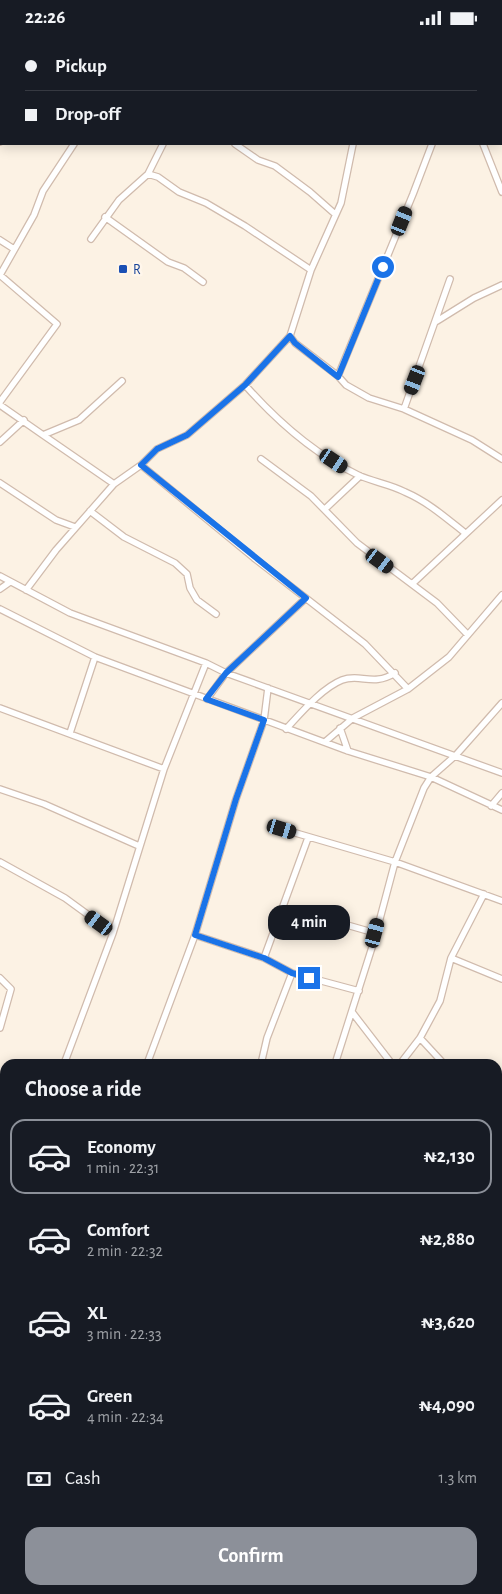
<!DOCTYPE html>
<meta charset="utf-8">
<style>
:root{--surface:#171b24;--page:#20242c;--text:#f1f3f6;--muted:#9ea1a6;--line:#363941;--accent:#8c9099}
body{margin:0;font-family:"Alegreya Sans",sans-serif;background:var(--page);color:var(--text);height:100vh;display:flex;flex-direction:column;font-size:19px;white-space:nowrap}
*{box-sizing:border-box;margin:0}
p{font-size:16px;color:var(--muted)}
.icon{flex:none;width:28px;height:28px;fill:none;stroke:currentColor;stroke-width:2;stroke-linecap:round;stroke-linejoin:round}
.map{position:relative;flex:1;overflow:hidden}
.drawer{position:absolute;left:0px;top:1024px;width:502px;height:536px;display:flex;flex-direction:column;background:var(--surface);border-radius:15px 15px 0 0;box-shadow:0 2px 12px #0003}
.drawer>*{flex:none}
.guide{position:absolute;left:0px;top:0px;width:502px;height:110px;box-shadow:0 2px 12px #0003;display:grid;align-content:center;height:110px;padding:0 25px;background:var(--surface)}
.end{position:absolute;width:22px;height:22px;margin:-11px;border:6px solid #1a73e8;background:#fff;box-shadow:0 0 0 2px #fff}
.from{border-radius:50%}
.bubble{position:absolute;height:35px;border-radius:15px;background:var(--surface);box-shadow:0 2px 12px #0003;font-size:16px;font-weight:700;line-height:35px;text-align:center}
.car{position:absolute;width:15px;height:30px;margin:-15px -8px;border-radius:6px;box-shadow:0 0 4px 1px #0007;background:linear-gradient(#222 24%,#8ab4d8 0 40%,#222 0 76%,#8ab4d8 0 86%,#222 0)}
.guide b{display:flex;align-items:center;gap:18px;height:48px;font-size:19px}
.guide b+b{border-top:1px solid var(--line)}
.guide i{width:12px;height:12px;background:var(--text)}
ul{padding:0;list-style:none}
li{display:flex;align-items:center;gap:15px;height:75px;margin:0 10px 8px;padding:0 15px;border:2px solid transparent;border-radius:15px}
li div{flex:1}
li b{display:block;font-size:19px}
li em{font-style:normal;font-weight:700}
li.selected{border-color:var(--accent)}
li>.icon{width:45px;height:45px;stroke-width:1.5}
h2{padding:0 25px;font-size:22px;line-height:60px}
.pay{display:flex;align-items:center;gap:12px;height:55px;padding:0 25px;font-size:19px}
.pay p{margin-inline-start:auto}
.button{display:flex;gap:10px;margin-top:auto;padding:10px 25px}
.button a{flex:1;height:58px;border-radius:15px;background:var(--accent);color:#fff;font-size:20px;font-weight:700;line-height:58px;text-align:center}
.status{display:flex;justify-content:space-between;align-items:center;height:35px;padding:0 25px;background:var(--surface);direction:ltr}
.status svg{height:14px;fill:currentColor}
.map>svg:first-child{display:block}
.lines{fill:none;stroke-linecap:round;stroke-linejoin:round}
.minor-casing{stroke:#d0bbad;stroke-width:8}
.minor{stroke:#fff;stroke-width:5.5}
.route{stroke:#1a73e8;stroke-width:6}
.transit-dot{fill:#1a4fb4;stroke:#fff6eb;stroke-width:2}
.labels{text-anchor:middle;stroke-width:5;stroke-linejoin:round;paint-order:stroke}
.transit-label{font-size:14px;fill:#164399;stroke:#fff6eb;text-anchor:start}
</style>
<div class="status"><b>22:26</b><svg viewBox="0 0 49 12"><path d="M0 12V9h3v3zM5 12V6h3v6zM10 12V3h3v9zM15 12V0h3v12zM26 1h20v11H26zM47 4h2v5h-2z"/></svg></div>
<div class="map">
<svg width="502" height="1559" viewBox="0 0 502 1559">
<rect width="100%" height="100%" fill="#fcf2e4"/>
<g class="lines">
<g class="minor-casing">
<path id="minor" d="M177,0L180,1
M412,0L414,1
M62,1L63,0
M154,1L155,0
M434,1L436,0
M501,3L502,5
M0,29L1,30
M0,107L1,104
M235,109L258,125L275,131L310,157L335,179
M483,109L502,157
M148,139L158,142L179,157L206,168L245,191L311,235
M105,182L168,227L184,233L203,247
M91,204L119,165L148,139L163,109
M0,205L14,214
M0,240L34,180L43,156L74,109
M437,286L474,263L502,250
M290,301L295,308L338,341L346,350L369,363L404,374L472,405L502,424
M338,341L413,159L432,109
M245,350C276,385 316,420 358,440C373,447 390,449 405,457C428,467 445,482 465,498
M0,367L57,289L0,240
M0,370L43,400L79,385L122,346
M404,374L450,244
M43,400L114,449L141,430L157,414L187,400L245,350L290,301L311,235L341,168L353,109
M0,407L24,385
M261,424L311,461L357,508L437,568L467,599
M141,430L254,523L365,609L408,654
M0,448L56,485L75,492
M325,474L360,441
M90,476L124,502L175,528L187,539L190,553L197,565L216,579
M0,541L70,578L206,628L226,638L502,738
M412,549L502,465
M0,554L10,547
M26,555L56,515L114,449
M0,574L95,622L348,716L431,742L502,775
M207,664L226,638L306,563
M0,673L164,734
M340,693L348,716
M286,694C301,678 322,653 342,645C360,638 373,652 395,638
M70,698L95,622
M326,706L353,683L408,654L449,622L502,560
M0,754L44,769L139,811
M491,771L502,758
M282,794L395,827L502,866
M0,827L65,863L113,898
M319,882L375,898
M195,900L264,923L292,938L359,956
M264,923L308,803
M451,923L502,944
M0,943L11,954L0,993
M352,977L392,1029
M420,1003L444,1029
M64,1029L113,898L164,734L206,628
M147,1029L195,900L236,764L264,685L268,653
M261,1029L267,1003L292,938
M335,1029L374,906L395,827L424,753L431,742L456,720L502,668
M400,1029L420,1003L440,966L451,923L484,859
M498,1067L502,1070
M0,1074L5,1076
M498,1187L502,1174
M498,1273L502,1274
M498,1471L502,1470
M498,1528L502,1529
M0,1530L5,1526
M258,1555L261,1559
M435,1555L436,1559
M469,1555L470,1559
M74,1559L80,1555
M207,1559L214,1555
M327,1559L331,1555"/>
</g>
<use href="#minor" class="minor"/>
</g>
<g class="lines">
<path class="route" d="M309,943L292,938L264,923L195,900L236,764L264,685L206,664L226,638L306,563L141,430L157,414L187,400L245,350L290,301L295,308L338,342L383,232"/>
</g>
<rect class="transit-dot" x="118" y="229" width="10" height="10" rx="2.5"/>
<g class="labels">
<g class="transit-label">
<text x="133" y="239">R</text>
</g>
</g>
</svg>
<i class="end from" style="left:383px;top:232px"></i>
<i class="end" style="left:309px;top:943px"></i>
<div class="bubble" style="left:268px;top:870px;width:82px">4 min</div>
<i class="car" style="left:402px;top:186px;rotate:22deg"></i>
<i class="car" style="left:415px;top:345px;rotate:201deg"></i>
<i class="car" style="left:334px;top:426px;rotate:124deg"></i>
<i class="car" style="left:380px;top:526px;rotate:126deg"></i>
<i class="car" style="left:282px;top:794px;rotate:107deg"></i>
<i class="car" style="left:99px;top:888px;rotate:306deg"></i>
<i class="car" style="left:375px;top:898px;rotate:15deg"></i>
<div class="guide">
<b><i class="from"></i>Pickup</b>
<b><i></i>Drop-off</b>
</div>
<section class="drawer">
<h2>Choose a ride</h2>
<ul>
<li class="selected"><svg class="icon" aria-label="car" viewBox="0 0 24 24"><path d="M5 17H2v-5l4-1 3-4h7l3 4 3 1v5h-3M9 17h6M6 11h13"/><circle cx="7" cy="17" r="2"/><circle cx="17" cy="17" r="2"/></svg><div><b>Economy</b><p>1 min · 22:31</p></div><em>₦2,130</em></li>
<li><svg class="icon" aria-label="car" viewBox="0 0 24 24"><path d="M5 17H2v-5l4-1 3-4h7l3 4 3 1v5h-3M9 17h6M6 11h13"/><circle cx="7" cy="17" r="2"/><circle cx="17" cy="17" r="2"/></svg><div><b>Comfort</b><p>2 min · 22:32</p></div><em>₦2,880</em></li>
<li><svg class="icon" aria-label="car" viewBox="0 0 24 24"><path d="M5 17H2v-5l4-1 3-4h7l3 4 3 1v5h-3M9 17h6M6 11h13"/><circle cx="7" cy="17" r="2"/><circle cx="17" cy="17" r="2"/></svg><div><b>XL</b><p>3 min · 22:33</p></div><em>₦3,620</em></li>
<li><svg class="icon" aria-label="car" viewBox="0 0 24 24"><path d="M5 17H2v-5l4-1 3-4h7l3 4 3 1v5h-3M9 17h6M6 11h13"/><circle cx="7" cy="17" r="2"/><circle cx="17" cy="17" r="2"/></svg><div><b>Green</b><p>4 min · 22:34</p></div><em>₦4,090</em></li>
</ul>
<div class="pay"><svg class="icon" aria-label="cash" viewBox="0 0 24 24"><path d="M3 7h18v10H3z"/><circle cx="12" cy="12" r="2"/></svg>Cash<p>1.3 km</p></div>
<div class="button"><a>Confirm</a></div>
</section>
</div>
